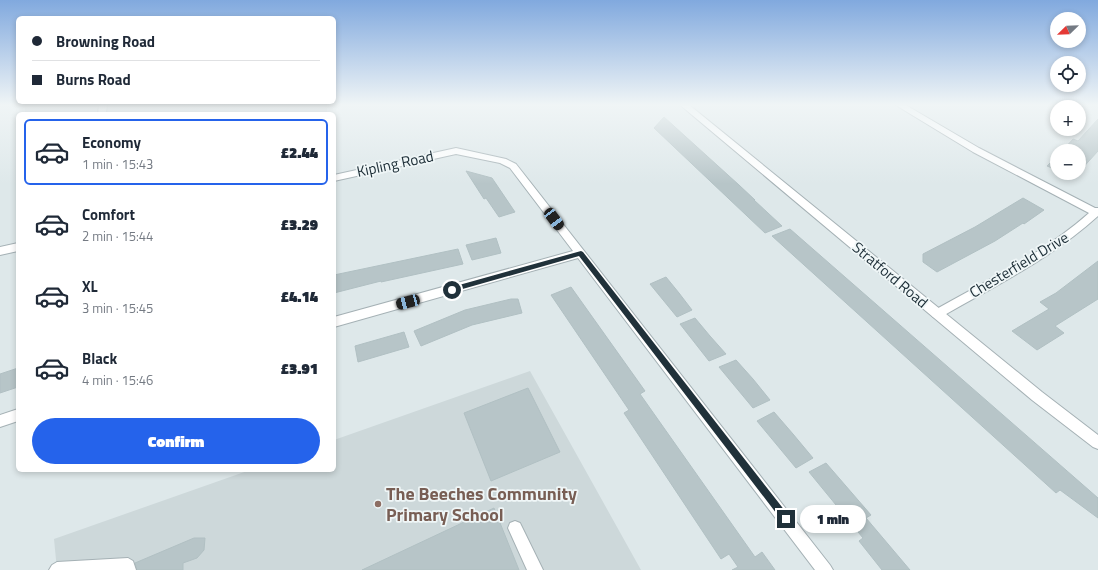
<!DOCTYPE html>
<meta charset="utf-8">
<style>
:root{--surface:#fff;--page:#f6f6f7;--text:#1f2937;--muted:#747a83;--line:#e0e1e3;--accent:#2563eb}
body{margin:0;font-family:"Titillium Web",sans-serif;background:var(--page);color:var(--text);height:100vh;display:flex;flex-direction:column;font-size:15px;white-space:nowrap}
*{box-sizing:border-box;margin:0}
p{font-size:13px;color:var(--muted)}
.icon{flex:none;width:22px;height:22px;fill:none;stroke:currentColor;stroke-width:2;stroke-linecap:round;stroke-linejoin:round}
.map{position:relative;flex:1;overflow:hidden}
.panel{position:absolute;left:16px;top:112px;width:320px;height:360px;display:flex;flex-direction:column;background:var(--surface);border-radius:6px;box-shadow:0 2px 6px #0003}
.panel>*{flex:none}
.hud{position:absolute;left:16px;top:16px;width:320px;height:88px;border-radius:6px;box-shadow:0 2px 6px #0003;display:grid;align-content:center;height:88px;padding:0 16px;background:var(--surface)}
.needle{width:26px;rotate:247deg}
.controls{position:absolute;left:1050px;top:12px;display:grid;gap:8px}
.controls a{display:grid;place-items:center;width:36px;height:36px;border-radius:50%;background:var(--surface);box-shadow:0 2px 6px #0003;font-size:20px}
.end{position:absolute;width:18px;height:18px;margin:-9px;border:5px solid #20313a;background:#fff;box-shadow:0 0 0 2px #fff}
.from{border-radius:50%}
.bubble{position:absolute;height:28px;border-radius:14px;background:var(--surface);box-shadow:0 2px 6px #0003;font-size:13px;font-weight:800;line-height:28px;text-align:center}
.car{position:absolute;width:12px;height:24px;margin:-12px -6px;border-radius:5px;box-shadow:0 0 3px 1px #0007;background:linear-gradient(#222 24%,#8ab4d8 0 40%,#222 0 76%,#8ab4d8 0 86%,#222 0)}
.hud b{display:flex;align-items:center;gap:14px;height:38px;font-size:15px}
.hud b+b{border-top:1px solid var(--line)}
.hud i{width:10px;height:10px;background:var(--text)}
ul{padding:7px 0 0;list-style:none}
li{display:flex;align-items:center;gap:12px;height:66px;margin:0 8px 6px;padding:0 8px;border:2px solid transparent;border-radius:6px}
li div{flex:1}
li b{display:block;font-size:15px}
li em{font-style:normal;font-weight:800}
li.current{border-color:var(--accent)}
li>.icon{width:36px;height:36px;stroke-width:1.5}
.primary-button{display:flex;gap:8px;margin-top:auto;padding:8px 16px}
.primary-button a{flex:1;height:46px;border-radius:24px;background:var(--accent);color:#fff;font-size:16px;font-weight:800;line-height:46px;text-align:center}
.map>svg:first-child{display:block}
.built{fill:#cdd8da}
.building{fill:#b7c5c8;stroke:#b1c0c3}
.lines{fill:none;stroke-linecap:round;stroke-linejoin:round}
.service-casing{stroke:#a5b1b5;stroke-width:2}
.minor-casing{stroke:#a5b1b5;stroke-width:2}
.tertiary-casing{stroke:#a5b1b5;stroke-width:2}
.service{fill:#fff;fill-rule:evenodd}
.minor{fill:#fff;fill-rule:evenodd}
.tertiary{fill:#fff;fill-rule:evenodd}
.route{fill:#20313a}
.education-dot{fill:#8d6e63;stroke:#eff6f7;stroke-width:1.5}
.labels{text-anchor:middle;stroke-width:3.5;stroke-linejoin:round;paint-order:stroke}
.street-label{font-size:15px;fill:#20313a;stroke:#eff6f7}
.near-education-label{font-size:18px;font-weight:bold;fill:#785e54;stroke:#eff6f7;text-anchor:start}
</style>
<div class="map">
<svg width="1098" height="570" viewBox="0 0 1098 570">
<rect width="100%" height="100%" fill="#dee8ea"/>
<path class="built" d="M530,371L641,570H57L54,539L250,470H334V440Z"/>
<path class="building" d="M664,117L739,185L755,200H754L782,226L765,233L654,128Z
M1098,119V151L1079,172V151H1062L1073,139L1078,141Z
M1057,156V170L1047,166Z
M466,171L492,178L515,212L499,217L486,198L484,199Z
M1023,198L1044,210L1024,224L1023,223L995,241L937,272L923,262V254L975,227Z
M790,229L1098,498V518L1060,490L1056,493L772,236Z
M496,238L501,253L472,260L466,245Z
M458,249L463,264L381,282V281L334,293V275Z
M1098,261V299L1055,326L1064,333L1037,350L1012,331L1049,309L1040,302L1056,293Z
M666,277L679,293L692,310L677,317L650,284Z
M571,287L645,391L640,394L755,557L762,552L775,570H732L738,567L729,554L721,559L624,413L629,410L551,295Z
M511,299H518L522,313L472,325L421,346L414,331L465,310Z
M695,318L710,336L726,354L709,361L680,324Z
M404,332L409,347L358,362L355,346Z
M736,360L753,379L770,400L753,408L719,367Z
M18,368V387L0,393V374Z
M528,388L560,452L491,481L464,413Z
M774,412L793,434L813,458L796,468L757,421Z
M826,463L871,515L866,518L910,570H882L859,541L863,538L809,472Z
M494,508L519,570H362Z
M194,538H205L204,550L197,558L183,563V570H137L135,563Z"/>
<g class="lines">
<g class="service-casing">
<path id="service" d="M515,521L520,523L543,570H527L508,528L510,523Z
M128,558L133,561L136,570H49L52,565L57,562Z"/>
</g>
<g class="minor-casing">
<path id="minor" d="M99,104H107L106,114H98Z
M894,104H904L979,148L1095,208H1098V216C1052,258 995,286 941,317L937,318L933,317L931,314L933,311C986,281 1043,254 1089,213L973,152Z
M456,148L506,159L516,164L830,565L833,570H815L578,258L334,327V317L573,251L510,168L500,163L456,154L334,181V175Z
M18,243V251L0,255V247Z
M18,409V421L0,427V415Z"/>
</g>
<g class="tertiary-casing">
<path id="tertiary" d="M679,104H688L1042,392L1098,435V449L1093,447L1032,400Z"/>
</g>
<use href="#service" class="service"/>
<use href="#minor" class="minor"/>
<use href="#tertiary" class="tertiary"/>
</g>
<linearGradient id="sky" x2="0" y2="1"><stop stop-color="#81a9de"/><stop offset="0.57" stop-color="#f0f5f6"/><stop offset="1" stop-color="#f0f5f6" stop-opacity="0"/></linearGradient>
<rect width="1098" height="184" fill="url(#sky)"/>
<path class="route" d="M581,251L583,252L789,516L790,519L789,522L786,524L783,522L579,256L452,292L449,290L452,287Z"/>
<circle class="education-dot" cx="378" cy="504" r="4"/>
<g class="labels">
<g class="street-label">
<text transform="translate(395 164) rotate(-12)" y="5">Kipling Road</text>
<text transform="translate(1019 265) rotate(-31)" y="5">Chesterfield Drive</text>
<text transform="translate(890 275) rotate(40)" y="5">Stratford Road</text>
</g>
<g class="near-education-label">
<text x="386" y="500">The Beeches Community<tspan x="386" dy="21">Primary School</tspan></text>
</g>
</g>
</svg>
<div class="controls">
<a><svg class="needle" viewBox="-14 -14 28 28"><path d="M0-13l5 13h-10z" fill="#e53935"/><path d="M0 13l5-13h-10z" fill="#747a83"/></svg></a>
<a><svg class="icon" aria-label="locate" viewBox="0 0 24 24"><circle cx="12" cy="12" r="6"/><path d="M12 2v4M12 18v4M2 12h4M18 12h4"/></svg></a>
<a>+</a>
<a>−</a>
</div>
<i class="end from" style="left:452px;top:290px"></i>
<i class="end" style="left:786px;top:519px"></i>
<div class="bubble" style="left:800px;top:505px;width:66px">1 min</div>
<i class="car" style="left:554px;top:219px;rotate:143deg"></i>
<i class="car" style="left:408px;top:302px;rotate:255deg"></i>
<div class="hud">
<b><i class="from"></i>Browning Road</b>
<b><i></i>Burns Road</b>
</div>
<section class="panel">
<ul>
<li class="current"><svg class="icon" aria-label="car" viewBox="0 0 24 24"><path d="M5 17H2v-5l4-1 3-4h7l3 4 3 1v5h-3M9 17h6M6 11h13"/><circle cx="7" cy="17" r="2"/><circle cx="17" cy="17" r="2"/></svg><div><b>Economy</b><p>1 min · 15:43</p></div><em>£2.44</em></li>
<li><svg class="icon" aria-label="car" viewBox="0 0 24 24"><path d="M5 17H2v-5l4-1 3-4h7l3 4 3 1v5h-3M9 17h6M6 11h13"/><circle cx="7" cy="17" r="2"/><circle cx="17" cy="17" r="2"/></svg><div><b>Comfort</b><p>2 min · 15:44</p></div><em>£3.29</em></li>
<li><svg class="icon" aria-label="car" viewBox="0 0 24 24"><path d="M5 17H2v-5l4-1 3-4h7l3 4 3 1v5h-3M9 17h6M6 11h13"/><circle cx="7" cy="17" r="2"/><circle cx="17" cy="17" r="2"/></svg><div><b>XL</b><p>3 min · 15:45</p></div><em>£4.14</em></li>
<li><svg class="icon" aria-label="car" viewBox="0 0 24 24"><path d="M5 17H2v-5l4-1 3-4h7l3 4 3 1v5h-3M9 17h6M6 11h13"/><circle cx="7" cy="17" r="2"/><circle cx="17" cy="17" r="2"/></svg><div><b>Black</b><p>4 min · 15:46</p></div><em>£3.91</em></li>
</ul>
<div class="primary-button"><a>Confirm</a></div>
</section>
</div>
